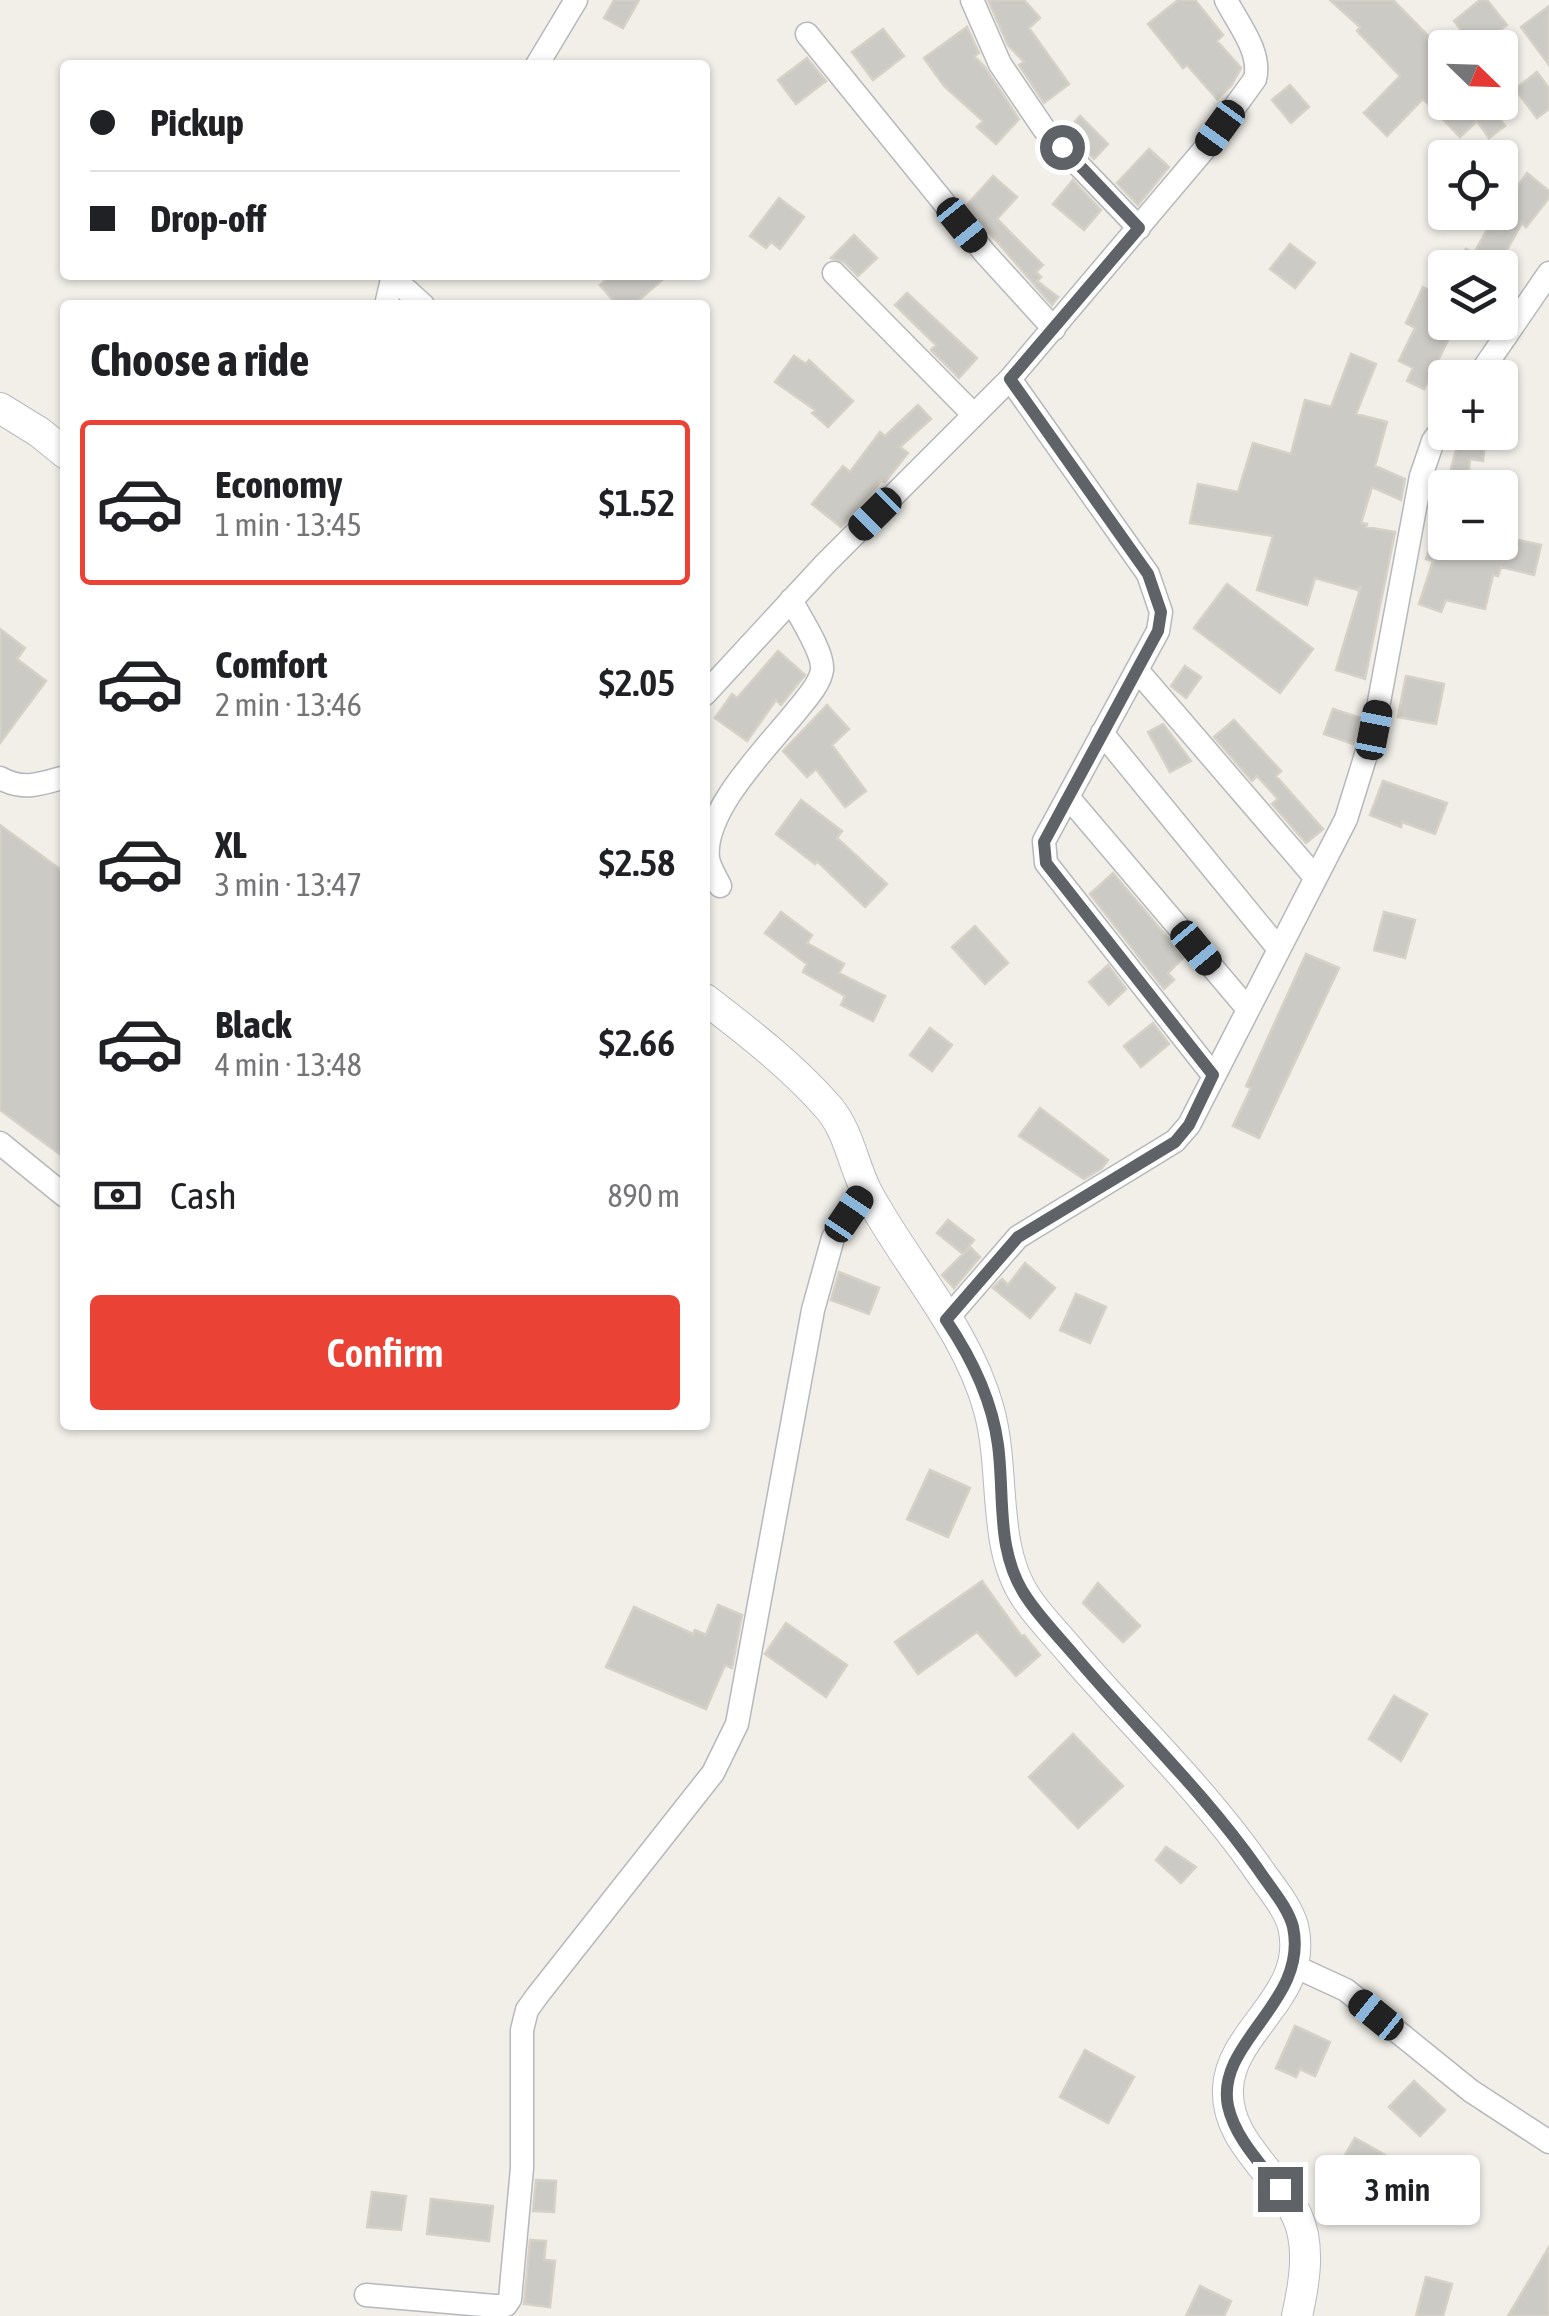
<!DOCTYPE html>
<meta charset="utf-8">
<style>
:root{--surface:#fff;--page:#f6f6f6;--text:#202124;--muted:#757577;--line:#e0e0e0;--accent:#ea4335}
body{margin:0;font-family:"Asap Condensed",sans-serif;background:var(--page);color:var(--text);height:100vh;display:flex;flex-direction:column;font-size:38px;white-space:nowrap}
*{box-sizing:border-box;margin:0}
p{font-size:32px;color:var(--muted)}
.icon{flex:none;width:55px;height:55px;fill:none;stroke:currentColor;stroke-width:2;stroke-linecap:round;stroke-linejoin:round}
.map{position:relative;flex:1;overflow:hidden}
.drawer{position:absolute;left:60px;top:300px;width:650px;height:1130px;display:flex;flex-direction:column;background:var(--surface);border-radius:10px;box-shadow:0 2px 8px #0004}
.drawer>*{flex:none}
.guide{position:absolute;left:60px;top:60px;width:650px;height:220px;border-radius:10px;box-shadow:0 2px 8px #0004;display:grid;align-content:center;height:220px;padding:0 30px;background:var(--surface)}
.needle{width:65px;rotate:113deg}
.fabs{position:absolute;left:1428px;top:30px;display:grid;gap:20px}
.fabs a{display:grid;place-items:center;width:90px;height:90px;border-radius:10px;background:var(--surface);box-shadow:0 2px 8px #0004;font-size:50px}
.end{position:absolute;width:45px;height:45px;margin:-22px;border:12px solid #5f6368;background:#fff;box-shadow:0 0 0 5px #fff}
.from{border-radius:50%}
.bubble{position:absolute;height:70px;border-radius:10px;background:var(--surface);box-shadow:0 2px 8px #0004;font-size:32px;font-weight:600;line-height:70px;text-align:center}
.car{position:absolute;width:30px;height:60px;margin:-30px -15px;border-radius:12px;box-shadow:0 0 8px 2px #0007;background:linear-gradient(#222 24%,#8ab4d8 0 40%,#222 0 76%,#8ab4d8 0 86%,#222 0)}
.guide b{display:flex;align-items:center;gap:35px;height:95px;font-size:38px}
.guide b+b{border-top:2px solid var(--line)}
.guide i{width:25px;height:25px;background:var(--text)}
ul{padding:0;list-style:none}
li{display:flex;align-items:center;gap:30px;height:165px;margin:0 20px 15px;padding:0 10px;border:5px solid transparent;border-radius:10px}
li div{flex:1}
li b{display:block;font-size:38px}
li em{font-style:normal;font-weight:600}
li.selected{border-color:var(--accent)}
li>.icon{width:90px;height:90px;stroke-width:1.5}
h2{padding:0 30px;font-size:45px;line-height:120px}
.pay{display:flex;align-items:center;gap:25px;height:110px;padding:0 30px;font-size:38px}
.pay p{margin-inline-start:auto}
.cta{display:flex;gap:20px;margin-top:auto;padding:20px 30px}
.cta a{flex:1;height:115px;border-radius:10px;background:var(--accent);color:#fff;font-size:40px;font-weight:600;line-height:115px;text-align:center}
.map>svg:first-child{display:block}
.building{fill:#cccac5;stroke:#d6d1c6;stroke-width:2.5}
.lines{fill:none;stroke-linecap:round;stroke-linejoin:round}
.minor-casing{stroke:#b5b8bc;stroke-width:25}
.secondary-casing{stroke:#b6babf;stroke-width:32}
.minor{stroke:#fff;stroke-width:22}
.secondary{stroke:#fff;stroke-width:30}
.route{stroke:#5f6368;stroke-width:12}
</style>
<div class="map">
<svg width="1549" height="2316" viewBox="0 0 1549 2316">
<rect width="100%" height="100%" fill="#f1efe8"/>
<path class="building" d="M614,0H639L623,28L604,18Z
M988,0H1024L1040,18L1029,28L1069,84L1044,103L1019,65L1024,62L1008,45Z
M1178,0H1195L1223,35L1217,41L1241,68L1231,86L1217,99L1187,65L1183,68L1148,24Z
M1330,0H1393L1445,53V102H1488L1505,126L1489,138L1477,121L1460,137L1423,99L1387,136L1364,113L1400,76L1357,31L1360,27Z
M1480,0H1487L1507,25L1475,48L1454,21Z
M1549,6V65L1521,27Z
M967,27L979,53L974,56L984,66L1019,119L996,144L977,127L983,121L944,86L924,58Z
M883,29L904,56L873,80L852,52Z
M807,58L826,81L796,104L778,80Z
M1537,72L1549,88V109L1537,118L1515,89Z
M1290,85L1309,107L1291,123L1272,100Z
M1080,116L1108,144L1094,159L1066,131Z
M1149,149L1169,167L1138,205L1117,183Z
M1527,173L1549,191V198L1526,227L1522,223L1504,255L1498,252L1492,263L1501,268H1456L1466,249L1474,253L1497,212H1500Z
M993,176L1017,197L997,219L1043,265L1036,272L1041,277L1037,281L1058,297L1052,305L966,206Z
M1073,180L1101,210L1084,230L1053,204Z
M779,198L804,217L780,249L771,242L766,248L750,236Z
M854,235L877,258L858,276L844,262L831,258Z
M1290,244L1315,263L1295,288L1270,269Z
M611,275H668L633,305H617L600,285Z
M1423,287L1445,298V322H1457L1424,389L1407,381L1413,368L1399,361L1415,328L1406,323Z
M907,293L977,358L959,378L931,350L936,345L895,305Z
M1351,354L1376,364L1356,414L1387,422L1375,466L1405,479L1401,500L1372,487L1361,523L1367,524L1366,527L1395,532L1365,679L1336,670L1361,586L1358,590L1315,578L1307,605L1257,590L1273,536L1190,523L1198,484L1238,492L1253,443L1291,454L1305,400L1331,407Z
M794,356L806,364L809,360L853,401L828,427L812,413L815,410L775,382Z
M918,405L931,419L900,447L908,453L885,482L881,481L841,527L812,504L843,466L850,472L880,432L885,436Z
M1458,442L1485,445L1483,461L1470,459L1467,488H1446Z
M1443,512L1445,542L1510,551L1514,539L1541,545L1534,575L1501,567L1498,576L1493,575L1485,609L1446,600L1441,612L1419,604L1433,561L1426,559Z
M1227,584L1313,649L1280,693L1194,628Z
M0,629L25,648L17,659L46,681L0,743Z
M778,651L805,675L781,705L776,700L747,741L715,718L732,694L737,698Z
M1185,666L1201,677L1186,698L1171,686Z
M1406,676L1444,684L1436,724L1398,717Z
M827,705L849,729L832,745L866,791L845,807L816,769L807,777L783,751Z
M1333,709L1361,718L1353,744L1324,734Z
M1234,720L1281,771L1276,776L1323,829L1306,843L1272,804L1278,799L1257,776L1252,781L1214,737Z
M1163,724L1191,761L1170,772L1148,732Z
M1383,781L1447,803L1435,834L1402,822L1401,827L1370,815Z
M801,800L842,831L837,838L887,884L865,907L817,861L815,864L776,834Z
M0,825L65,873V1158L0,1110Z
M1113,873L1184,957L1168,973L1174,980L1164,989L1090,894Z
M781,912L812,935L807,943L844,964L839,973L885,996L873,1021L841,1005L845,996L803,972L807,964L765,933Z
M1384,912L1415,920L1405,958L1374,950Z
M975,926L1008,963L985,984L952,947Z
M1306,954L1339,968L1259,1138L1233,1126L1251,1088L1246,1086Z
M1108,965L1126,989L1109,1005L1089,982Z
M1153,1023L1169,1044L1141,1067L1124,1046Z
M930,1028L952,1045L932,1071L910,1055Z
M1040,1108L1108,1160L1102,1168L1084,1179L1019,1136Z
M948,1220L974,1240L963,1254L937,1233Z
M970,1247L980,1257L954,1288L942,1275Z
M1025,1263L1055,1288L1030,1318L993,1288L1002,1279L1008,1285Z
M839,1272L879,1288L869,1314L831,1300Z
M1076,1294L1106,1307L1090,1343L1060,1330Z
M930,1470L970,1488L948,1537L907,1519Z
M982,1581L1022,1637L1024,1635L1040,1655L1016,1676L977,1632L918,1674L895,1642Z
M1098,1583L1140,1626L1123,1642L1083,1603Z
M718,1605L742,1615L732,1668L725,1665L706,1709L606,1667L634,1607L693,1634L695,1630L706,1635Z
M786,1623L847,1665L826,1697L765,1654Z
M1394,1696L1427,1714L1401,1761L1369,1739Z
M1073,1734L1123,1786L1078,1828L1029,1777Z
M1166,1847L1196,1867L1181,1883L1156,1860Z
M1295,2026L1330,2042L1315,2076L1300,2069L1296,2077L1276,2068Z
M1085,2050L1134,2077L1108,2123L1060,2097Z
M1414,2081L1445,2110L1420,2136L1389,2107Z
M1355,2138L1394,2160L1383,2182L1342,2160Z
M536,2180L556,2181L554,2212L533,2211Z
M372,2192L406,2196L401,2230L367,2227Z
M431,2199L493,2206L489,2241L427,2234Z
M530,2240L546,2241L544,2260L555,2261L550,2307L524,2304Z
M1549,2247V2316H1508Z
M1426,2277L1452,2284L1443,2316H1416Z
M1200,2286L1231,2301L1224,2316H1186Z"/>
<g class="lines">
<g class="minor-casing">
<path id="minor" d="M972,0L1000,64L1044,129L1139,228
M807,34L984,252L1054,329
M537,65L576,0
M834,273L974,415
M392,277L423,305
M386,305L393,275
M1477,378L1549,273
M1010,379L1148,574L1161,612L1158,631L1044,841L1046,863L1213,1075
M1137,670L1315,877
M705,694L825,564L1010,379L1202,152L1255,79C1262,52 1238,24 1226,0
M1102,733L1278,948
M0,778C23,791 41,784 65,777
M1068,797L1247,1008
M720,886C716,877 709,867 708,858C703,809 770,745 798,709C806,699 820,684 822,670C824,653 800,617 791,600
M0,1143L65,1196
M946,1320L1018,1237L1175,1141L1189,1125L1346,819L1374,729L1421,476L1433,441L1445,424
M1294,1966L1346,1990L1471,2091L1549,2142
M366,2295L495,2306L506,2305L510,2299L522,2168V2030L527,2010L537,1996L713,1773L737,1724L813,1310L833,1238L865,1189"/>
</g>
<g class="secondary-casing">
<path id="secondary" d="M0,408L39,432L65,453
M705,999C748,1032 792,1066 828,1107C849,1131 853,1165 867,1192C906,1265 967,1329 989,1410C1006,1472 991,1547 1027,1599C1040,1618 1057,1635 1072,1653C1133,1724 1202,1789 1256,1866C1268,1884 1287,1905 1293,1926C1310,1995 1231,2029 1228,2088C1225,2141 1277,2172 1297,2216C1311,2246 1304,2285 1297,2316"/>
</g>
<use href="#minor" class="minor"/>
<use href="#secondary" class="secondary"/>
</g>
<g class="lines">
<path class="route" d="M1062,147L1139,228L1010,379L1148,574L1161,612L1158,631L1044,842L1046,863L1213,1075L1189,1125L1175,1142L1018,1237L946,1320C971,1357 992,1399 998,1445C1005,1497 995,1552 1027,1598C1041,1619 1059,1637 1075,1656C1136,1728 1204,1792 1258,1869C1269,1886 1288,1907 1293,1927C1309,2002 1215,2042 1228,2106C1235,2138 1261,2164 1280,2189"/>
</g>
</svg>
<div class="fabs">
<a><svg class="needle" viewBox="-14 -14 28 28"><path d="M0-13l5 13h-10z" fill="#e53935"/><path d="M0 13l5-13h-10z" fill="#757577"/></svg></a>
<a><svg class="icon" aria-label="locate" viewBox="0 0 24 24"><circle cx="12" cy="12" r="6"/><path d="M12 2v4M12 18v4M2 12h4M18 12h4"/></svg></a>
<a><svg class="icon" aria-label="layers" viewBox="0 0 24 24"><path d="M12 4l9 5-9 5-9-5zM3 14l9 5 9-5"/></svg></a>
<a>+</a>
<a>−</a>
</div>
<i class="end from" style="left:1062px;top:147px"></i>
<i class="end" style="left:1280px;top:2189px"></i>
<div class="bubble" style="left:1315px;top:2155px;width:165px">3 min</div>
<i class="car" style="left:1220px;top:128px;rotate:216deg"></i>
<i class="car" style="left:962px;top:225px;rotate:141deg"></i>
<i class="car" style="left:875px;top:514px;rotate:225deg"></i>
<i class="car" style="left:1374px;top:730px;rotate:11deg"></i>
<i class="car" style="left:1196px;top:948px;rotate:140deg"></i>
<i class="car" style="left:849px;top:1214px;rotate:34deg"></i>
<i class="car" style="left:1376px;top:2015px;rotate:309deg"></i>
<div class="guide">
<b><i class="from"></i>Pickup</b>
<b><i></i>Drop-off</b>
</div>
<section class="drawer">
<h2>Choose a ride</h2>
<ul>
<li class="selected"><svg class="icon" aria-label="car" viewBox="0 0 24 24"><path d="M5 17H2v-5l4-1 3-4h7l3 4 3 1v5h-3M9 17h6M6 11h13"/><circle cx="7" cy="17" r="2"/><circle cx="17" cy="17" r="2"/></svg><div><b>Economy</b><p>1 min · 13:45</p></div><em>$1.52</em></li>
<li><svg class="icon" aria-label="car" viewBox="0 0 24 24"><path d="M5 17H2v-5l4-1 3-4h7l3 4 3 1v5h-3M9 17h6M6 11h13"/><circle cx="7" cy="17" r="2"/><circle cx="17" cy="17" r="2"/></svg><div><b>Comfort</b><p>2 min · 13:46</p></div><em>$2.05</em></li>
<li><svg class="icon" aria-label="car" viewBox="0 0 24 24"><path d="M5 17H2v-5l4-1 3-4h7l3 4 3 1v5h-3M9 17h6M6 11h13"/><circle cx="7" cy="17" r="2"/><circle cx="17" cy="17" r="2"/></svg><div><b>XL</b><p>3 min · 13:47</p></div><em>$2.58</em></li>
<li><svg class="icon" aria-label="car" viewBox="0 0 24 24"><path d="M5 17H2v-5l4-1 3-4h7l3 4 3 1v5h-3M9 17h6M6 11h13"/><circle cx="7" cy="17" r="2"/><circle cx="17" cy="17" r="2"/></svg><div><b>Black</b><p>4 min · 13:48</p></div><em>$2.66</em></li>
</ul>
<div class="pay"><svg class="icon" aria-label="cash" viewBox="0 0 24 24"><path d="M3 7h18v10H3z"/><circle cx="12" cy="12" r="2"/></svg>Cash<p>890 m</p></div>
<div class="cta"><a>Confirm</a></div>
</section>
</div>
